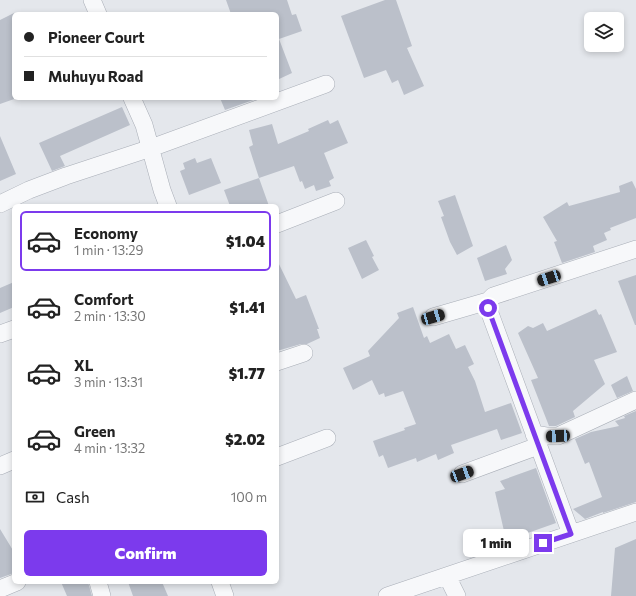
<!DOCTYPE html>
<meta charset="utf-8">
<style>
:root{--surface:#fff;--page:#f6f6f6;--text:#222;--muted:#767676;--line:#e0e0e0;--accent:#7c3aed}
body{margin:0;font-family:Commissioner,sans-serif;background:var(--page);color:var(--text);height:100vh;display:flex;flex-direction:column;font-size:15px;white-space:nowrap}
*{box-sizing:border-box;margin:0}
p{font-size:13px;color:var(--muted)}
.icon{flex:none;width:22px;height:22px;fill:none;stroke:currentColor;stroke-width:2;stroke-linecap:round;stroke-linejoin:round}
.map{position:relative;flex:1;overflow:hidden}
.panel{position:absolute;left:12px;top:204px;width:267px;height:380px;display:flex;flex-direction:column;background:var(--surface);border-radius:6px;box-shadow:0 2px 6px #0003}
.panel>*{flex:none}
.top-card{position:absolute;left:12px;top:12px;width:267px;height:88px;border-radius:6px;box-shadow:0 2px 6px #0003;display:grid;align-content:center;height:88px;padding:0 12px;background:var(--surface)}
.buttons{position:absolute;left:584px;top:12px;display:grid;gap:8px}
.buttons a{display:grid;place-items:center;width:40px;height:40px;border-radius:6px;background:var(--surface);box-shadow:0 2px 6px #0003;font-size:20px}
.end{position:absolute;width:18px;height:18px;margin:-9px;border:5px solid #7c3aed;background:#fff;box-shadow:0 0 0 2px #fff}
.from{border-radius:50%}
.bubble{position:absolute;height:28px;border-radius:6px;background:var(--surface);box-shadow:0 2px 6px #0003;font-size:13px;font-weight:800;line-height:28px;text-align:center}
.car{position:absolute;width:12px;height:24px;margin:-12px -6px;border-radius:5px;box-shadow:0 0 3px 1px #0007;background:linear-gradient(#222 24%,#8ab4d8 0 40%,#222 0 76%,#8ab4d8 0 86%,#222 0)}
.top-card b{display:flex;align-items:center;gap:14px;height:38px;font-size:15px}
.top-card b+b{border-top:1px solid var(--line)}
.top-card i{width:10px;height:10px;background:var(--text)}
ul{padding:7px 0 0;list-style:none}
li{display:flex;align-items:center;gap:12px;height:60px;margin:0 8px 6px;padding:0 4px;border:2px solid transparent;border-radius:6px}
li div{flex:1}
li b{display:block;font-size:15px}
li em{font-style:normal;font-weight:800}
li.active{border-color:var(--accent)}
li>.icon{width:36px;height:36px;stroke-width:1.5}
.pay{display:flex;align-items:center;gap:10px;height:44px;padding:0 12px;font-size:15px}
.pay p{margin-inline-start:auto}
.action{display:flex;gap:8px;margin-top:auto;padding:8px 12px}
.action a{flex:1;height:46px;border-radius:6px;background:var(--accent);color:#fff;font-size:16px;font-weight:800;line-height:46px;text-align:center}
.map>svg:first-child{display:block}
.building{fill:#bbc0ca}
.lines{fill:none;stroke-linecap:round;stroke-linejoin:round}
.minor-casing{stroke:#a9aeb7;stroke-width:18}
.minor{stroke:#f7f8fa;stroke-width:17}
.route{stroke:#7c3aed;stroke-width:5}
</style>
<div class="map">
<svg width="636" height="596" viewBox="0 0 636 596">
<rect width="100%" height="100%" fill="#e4e7ec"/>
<path class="building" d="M226,0H287L292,15L296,14L302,31L279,39L292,73L277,80V14H231Z
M385,0H396L412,46L407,48L424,86L404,95L398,80L392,83L386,70L364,78L341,16Z
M14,13V98H17L0,104V20Z
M220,98H259L225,110Z
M122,107L130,125L60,156L65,166L52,171L39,143Z
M328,120L330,124L338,120L348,143L324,153L334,178L329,181L331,186L316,191L314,185L305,189L302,181L300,182L294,166L259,178L249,147L253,145L249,130L272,124L278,144L309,131L308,129Z
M0,136L16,174L0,181Z
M195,158L197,163L211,158L221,183L189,195L180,171L185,169L183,163Z
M259,178L269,206H230L224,190Z
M632,181L636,189V218L610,228L611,230L604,233L607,240L593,246L595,252L562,263L554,242L557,241L543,217L567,202L569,206L620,192L619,186Z
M455,195L473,246L457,255L450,242L441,217L444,216L438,201Z
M366,240L374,256L372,257L379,270L362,279L348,248Z
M506,245L512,260L505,269L507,274L485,281L477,258Z
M277,260L296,299L306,295L319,329H317L320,338L307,344H301L277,351Z
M636,275V325H635L618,281Z
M14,282V307L0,313V288Z
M413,307L424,338L427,336L430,343L449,334L456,349L465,345L474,364L468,367L475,381L485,412L511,403L522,433L501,440L497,429L451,445L454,453L438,460L436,454L417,462L416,458L388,468L383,455L379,457L373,441L405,430L404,428L416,424L403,391L385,397L384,393L379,395L372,380L353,390L343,368L370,356L368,351L399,318L397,313Z
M596,309L599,315L601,314L617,352L594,360L605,384L573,411L575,417L556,426H549L531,380L538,378L518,333L528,326L533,328L543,323L547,331Z
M627,376L633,391L617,398L611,385Z
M636,411V502L603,513V512L585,519L573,509L602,497L589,462L585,464L575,439L591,432L619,426L615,421L625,418L624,416Z
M536,468L556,523L508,540L504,531L495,492L505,489L500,481Z
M0,529L14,552V573L0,578Z
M636,539V596H611L615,548Z
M61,582H88L92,596H67Z
M128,582H162L168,596H133Z"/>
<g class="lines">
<g class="minor-casing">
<path id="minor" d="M92,0L98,14
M132,98L144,125L162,190L168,206
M0,204L29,190L66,176L151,148L326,84
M277,224L336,201
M433,317L488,301
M0,334L14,329
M277,362L304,353
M534,434L546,436H558L636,400
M277,457L327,438
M0,466L14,460
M462,474L538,446
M571,534L488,308V301L493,296L636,249
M447,576L457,596
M98,582L102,596
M220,582L225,596
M0,589L17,582
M387,596L636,512"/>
</g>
<use href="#minor" class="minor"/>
</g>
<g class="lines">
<path class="route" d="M488,308L571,534L543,543"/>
</g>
</svg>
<div class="buttons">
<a><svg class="icon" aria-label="layers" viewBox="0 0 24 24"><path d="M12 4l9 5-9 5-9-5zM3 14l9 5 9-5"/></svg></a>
</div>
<i class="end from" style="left:488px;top:308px"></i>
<i class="end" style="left:543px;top:543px"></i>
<div class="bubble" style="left:463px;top:529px;width:66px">1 min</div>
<i class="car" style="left:549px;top:278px;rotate:252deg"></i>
<i class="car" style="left:433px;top:317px;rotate:74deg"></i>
<i class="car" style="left:558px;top:436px;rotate:267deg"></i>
<i class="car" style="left:462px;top:474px;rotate:70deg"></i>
<div class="top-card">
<b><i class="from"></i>Pioneer Court</b>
<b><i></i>Muhuyu Road</b>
</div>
<section class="panel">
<ul>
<li class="active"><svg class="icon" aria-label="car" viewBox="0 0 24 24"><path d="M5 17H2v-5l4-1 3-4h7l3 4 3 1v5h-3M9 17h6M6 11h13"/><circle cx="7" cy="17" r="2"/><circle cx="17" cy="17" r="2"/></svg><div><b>Economy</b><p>1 min · 13:29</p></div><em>$1.04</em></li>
<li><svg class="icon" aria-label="car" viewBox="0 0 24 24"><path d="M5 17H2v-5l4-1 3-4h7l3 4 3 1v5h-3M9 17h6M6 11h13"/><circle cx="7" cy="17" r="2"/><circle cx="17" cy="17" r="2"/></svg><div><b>Comfort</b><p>2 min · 13:30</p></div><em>$1.41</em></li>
<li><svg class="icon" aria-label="car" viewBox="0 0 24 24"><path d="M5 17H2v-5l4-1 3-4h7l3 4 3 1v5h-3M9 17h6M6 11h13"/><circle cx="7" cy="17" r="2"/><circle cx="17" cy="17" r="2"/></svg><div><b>XL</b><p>3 min · 13:31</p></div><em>$1.77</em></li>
<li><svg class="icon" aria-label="car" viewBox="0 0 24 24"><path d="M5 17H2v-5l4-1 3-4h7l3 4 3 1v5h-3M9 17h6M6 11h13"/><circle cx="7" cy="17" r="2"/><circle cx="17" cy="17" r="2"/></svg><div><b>Green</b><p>4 min · 13:32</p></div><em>$2.02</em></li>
</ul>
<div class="pay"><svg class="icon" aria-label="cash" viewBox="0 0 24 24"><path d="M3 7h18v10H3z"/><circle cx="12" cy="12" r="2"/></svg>Cash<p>100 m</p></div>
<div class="action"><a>Confirm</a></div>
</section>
</div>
